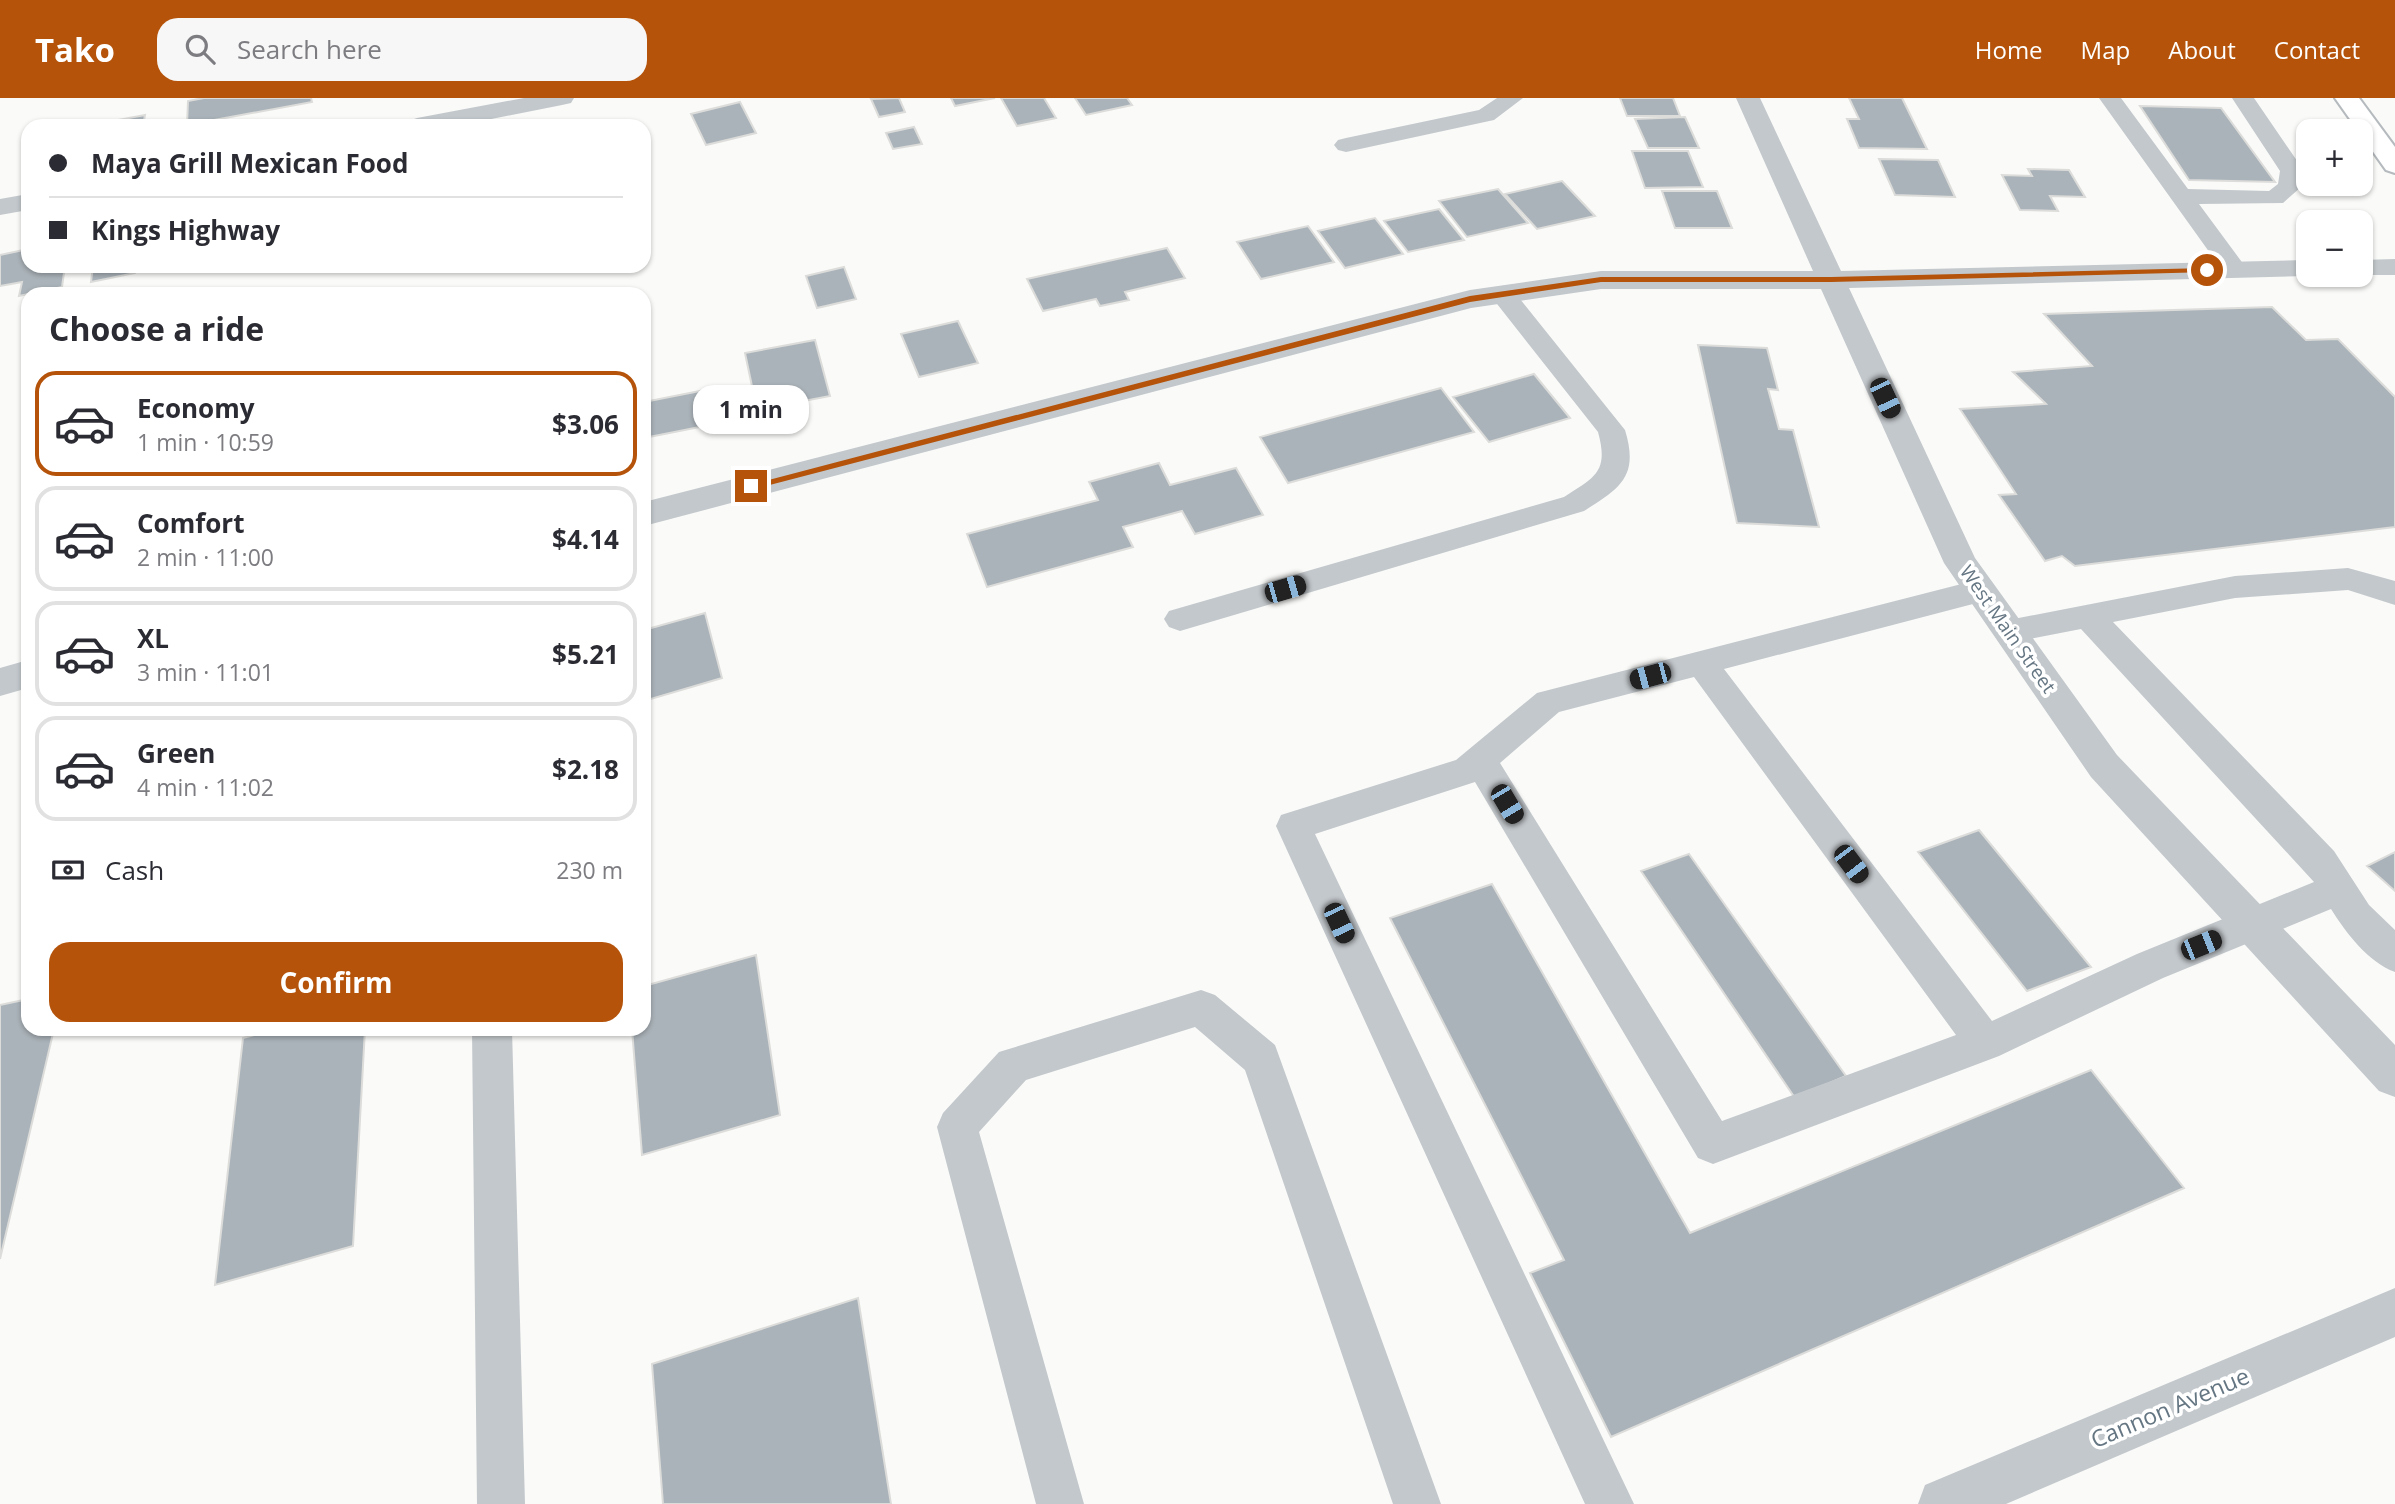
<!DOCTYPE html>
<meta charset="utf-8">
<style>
:root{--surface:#fff;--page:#f7f7f7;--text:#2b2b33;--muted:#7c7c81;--line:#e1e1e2;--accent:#b45309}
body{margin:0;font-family:"Open Sans",sans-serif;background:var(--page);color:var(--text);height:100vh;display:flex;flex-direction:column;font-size:26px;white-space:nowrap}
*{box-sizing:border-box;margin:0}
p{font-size:23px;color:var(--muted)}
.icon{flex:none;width:38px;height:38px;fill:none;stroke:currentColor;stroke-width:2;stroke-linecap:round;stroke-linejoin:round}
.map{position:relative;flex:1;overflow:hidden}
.drawer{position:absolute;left:21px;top:189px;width:630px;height:749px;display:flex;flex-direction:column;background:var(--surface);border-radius:21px;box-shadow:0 2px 5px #0004}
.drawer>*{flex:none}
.top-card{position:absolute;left:21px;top:21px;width:630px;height:154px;border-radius:21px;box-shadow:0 2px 5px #0004;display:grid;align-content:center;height:154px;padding:0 28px;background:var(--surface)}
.tools{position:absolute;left:2296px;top:21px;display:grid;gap:14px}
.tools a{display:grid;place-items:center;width:77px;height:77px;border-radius:14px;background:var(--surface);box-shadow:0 2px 5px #0004;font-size:35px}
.end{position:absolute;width:32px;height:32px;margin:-16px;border:9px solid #b45309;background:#fff;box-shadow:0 0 0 4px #fff}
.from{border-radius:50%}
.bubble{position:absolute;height:49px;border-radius:21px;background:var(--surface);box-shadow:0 2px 5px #0004;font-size:23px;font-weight:700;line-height:49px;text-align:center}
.car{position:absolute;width:21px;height:42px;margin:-21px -10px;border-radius:9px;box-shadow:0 0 5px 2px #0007;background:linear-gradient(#222 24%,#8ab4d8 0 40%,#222 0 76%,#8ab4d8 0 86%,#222 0)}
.top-card b{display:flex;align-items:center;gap:24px;height:66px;font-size:26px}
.top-card b+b{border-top:2px solid var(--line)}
.top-card i{width:18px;height:18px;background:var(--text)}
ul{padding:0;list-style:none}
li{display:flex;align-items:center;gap:21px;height:105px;margin:0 14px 10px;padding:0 14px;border:4px solid var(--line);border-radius:21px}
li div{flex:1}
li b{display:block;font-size:26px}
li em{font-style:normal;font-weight:700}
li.active{border-color:var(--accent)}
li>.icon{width:63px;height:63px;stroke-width:1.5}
h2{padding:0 28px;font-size:32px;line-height:84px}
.pay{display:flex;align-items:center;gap:18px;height:77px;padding:0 28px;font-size:26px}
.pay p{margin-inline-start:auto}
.primary-button{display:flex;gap:14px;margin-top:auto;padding:14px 28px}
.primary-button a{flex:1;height:80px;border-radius:21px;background:var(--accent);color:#fff;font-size:28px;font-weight:700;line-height:80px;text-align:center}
header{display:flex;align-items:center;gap:42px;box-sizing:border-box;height:98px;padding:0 35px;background:var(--accent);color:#fff}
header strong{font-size:33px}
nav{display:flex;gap:38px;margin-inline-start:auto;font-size:24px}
.search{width:490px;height:63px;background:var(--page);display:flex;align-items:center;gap:18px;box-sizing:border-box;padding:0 24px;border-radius:21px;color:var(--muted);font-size:26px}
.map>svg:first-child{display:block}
.building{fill:#aab3b9;stroke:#dcdcda;stroke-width:2}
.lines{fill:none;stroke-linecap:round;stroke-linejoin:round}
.primary-casing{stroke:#b5babe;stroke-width:4}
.lane{fill:#c3c8cc;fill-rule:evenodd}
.street{fill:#c3c8cc;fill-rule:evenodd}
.primary{fill:#fff;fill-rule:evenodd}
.route{fill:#b45309}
.labels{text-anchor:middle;stroke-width:7;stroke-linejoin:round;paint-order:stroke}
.street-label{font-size:19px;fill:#657683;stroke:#fff}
.near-street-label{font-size:23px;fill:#657683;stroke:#fff}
</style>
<header>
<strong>Tako</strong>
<div class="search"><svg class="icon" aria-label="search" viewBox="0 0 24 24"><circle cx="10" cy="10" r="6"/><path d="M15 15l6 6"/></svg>Search here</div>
<nav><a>Home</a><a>Map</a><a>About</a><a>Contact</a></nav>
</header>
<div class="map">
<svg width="2395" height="1406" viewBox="0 0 2395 1406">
<rect width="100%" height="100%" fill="#fafaf8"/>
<path class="building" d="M204,0H311L312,4L187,27L188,3Z
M899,0L905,14L879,19L871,1Z
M951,0H995L955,8Z
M1001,0H1044L1056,20L1017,28Z
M1075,0H1127L1132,7L1086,17Z
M1620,0H1673L1680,18H1627Z
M1849,0H1902L1927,51L1859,50L1847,21H1859Z
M740,4L756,35L706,47L691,16Z
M2140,8L2221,10L2275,84L2189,82Z
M145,17L143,28H86Z
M1685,19L1699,50H1648L1635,21Z
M914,29L922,46L893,51L886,35Z
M1632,53H1688L1703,89L1645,90Z
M1879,61L1938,62L1955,99L1895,97Z
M2028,71L2069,72L2085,99L2050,98L2058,113L2020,112L2002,77L2032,78Z
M1562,83L1595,118L1537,131L1505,96Z
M1498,91L1528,125L1467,139L1439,103Z
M1662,93H1717L1732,130H1675Z
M1439,111L1464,142L1408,154L1384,123Z
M1375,120L1403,156L1345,170L1318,133Z
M1308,128L1334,164L1261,181L1237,144Z
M1167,150L1185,180L1125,194L1129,202L1100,208L1096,201L1043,213L1027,181Z
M28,151V168H65L62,189L19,198L22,184L0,188V157Z
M93,168H136L135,175L91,184Z
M844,169L856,201L817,210L806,178Z
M2272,209L2306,242L2338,241L2395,299V429L2075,468L2062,458L2045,463L1999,397L2016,396L1960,311L2046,306L2013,274L2092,268L2044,216Z
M958,223L978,265L919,279L901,236Z
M815,242L830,298L757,312L745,255Z
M1698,247L1767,250L1778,292L1768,291L1779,331L1793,332L1819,429L1737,425Z
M1534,276L1570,320L1489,344L1453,299Z
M1441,290L1474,334L1288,385L1260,339Z
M705,292L710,327L644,340V304Z
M1159,365L1170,387L1236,370L1263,417L1195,436L1182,413L1123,429L1133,449L987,489L967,436L1098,402L1089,384Z
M705,515L722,580L644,603V532Z
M1979,732L2091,869L2027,893L1918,754Z
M2395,754V793L2367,768Z
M1689,756L1846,978L1795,1000L1641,773Z
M1492,786L1690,1135L2091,972L2184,1090L1611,1339L1530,1175L1564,1162L1390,820Z
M756,857L780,1017L642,1057L632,931H644V888Z
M28,901V931H54L0,1161V907Z
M277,931H365L353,1148L215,1187L243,940Z
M858,1200L891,1406H663L652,1266Z"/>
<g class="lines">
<g class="primary-casing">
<path id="primary" d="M2335,0H2359L2395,49V75L2386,72Z"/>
</g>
<path class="lane" d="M1497,0H1523L1494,22L1346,54L1338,52L1334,47L1338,42L1346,40L1479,12Z
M2099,0H2121L2188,91L2269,93L2278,86L2280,73L2232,0H2254L2304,73L2301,89L2283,105L2199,106L2247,171L2243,176L2234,179L2225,176Z
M1503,189L1512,191L1625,332C1639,378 1621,390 1584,413L1180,533L1169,529L1164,521L1169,513L1564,399C1595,379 1609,374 1598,334L1490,197L1494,191Z
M2348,470L2395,483V507L2348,492L2235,500L2113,524L2334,753L2369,807L2395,832V874C2368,864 2346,835 2331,811L2163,880L1999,958L1713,1066L1698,1060L1475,684L1315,736L1634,1406H1585L1276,728L1281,717L1456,662L1537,595L1981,481L1992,485L1997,493L1992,501L1724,571L1992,923L2137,856L2314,784L2081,531L2009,545L1998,542L1993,533L1998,524L2235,478ZM1694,579L1956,937L1722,1023L1500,665L1559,614Z
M1201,892L1215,897L1275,947L1441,1406H1393L1245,972L1195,929L1026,982L979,1034L1084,1406H1036L937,1029L943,1015L999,954Z
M472,931H512L525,1406H477Z"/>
<path class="street" d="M524,0H574L571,5L562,7L456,28H404L408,23L417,20Z
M1736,0H1760L1841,173L2308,162V177H2315L2308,178L1849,190L1975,460L2117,657L2395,947V999L2379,993L2091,679L1944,465L1821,191H1601L1471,210L644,428V404L1470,192L1601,173H1813Z
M28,96V112L0,117V101Z
M2395,161V177H2354H2361V162Z
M28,562V590L0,598V570Z
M2395,1190V1239L2006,1406H1918L1925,1387Z"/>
<use href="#primary" class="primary"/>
</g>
<path class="route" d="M2207,170L2209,174L1831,184H1601L1470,204L751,392L746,388L1470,198L1601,179H1831Z"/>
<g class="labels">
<g class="street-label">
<text transform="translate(2008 531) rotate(55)" y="7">West Main Street</text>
</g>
<g class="near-street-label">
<text transform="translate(2170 1310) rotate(-23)" y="8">Cannon Avenue</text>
</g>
</g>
</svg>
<div class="tools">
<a>+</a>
<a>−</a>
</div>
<i class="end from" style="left:2207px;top:172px"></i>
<i class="end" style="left:751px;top:388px"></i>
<div class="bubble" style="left:693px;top:287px;width:116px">1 min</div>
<i class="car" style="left:1885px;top:300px;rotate:155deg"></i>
<i class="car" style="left:1285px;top:491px;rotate:74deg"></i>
<i class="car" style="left:1650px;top:578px;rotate:255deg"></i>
<i class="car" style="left:1507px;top:706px;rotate:149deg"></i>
<i class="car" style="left:1851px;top:766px;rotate:143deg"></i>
<i class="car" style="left:1339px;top:825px;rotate:155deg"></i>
<i class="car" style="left:2201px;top:847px;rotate:68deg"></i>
<div class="top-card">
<b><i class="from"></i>Maya Grill Mexican Food</b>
<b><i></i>Kings Highway</b>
</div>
<section class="drawer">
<h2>Choose a ride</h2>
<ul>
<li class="active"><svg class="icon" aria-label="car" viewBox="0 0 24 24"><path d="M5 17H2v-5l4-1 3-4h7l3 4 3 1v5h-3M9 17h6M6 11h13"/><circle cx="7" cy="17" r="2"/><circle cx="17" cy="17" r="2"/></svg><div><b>Economy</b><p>1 min · 10:59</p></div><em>$3.06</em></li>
<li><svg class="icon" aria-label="car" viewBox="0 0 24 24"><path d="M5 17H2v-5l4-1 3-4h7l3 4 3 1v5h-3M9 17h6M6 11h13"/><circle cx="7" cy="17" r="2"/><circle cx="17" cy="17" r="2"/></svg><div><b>Comfort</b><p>2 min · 11:00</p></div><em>$4.14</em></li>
<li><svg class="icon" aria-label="car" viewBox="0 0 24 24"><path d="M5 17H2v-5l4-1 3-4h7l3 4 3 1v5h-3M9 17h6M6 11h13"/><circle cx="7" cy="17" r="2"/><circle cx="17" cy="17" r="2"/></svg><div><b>XL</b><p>3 min · 11:01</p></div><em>$5.21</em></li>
<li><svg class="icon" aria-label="car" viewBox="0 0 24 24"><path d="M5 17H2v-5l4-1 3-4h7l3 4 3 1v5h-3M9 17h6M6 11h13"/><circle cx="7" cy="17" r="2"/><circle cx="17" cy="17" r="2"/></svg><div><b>Green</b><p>4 min · 11:02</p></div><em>$2.18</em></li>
</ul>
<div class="pay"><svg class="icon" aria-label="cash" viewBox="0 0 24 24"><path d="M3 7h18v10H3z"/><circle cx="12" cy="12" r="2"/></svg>Cash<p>230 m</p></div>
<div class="primary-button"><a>Confirm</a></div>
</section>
</div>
